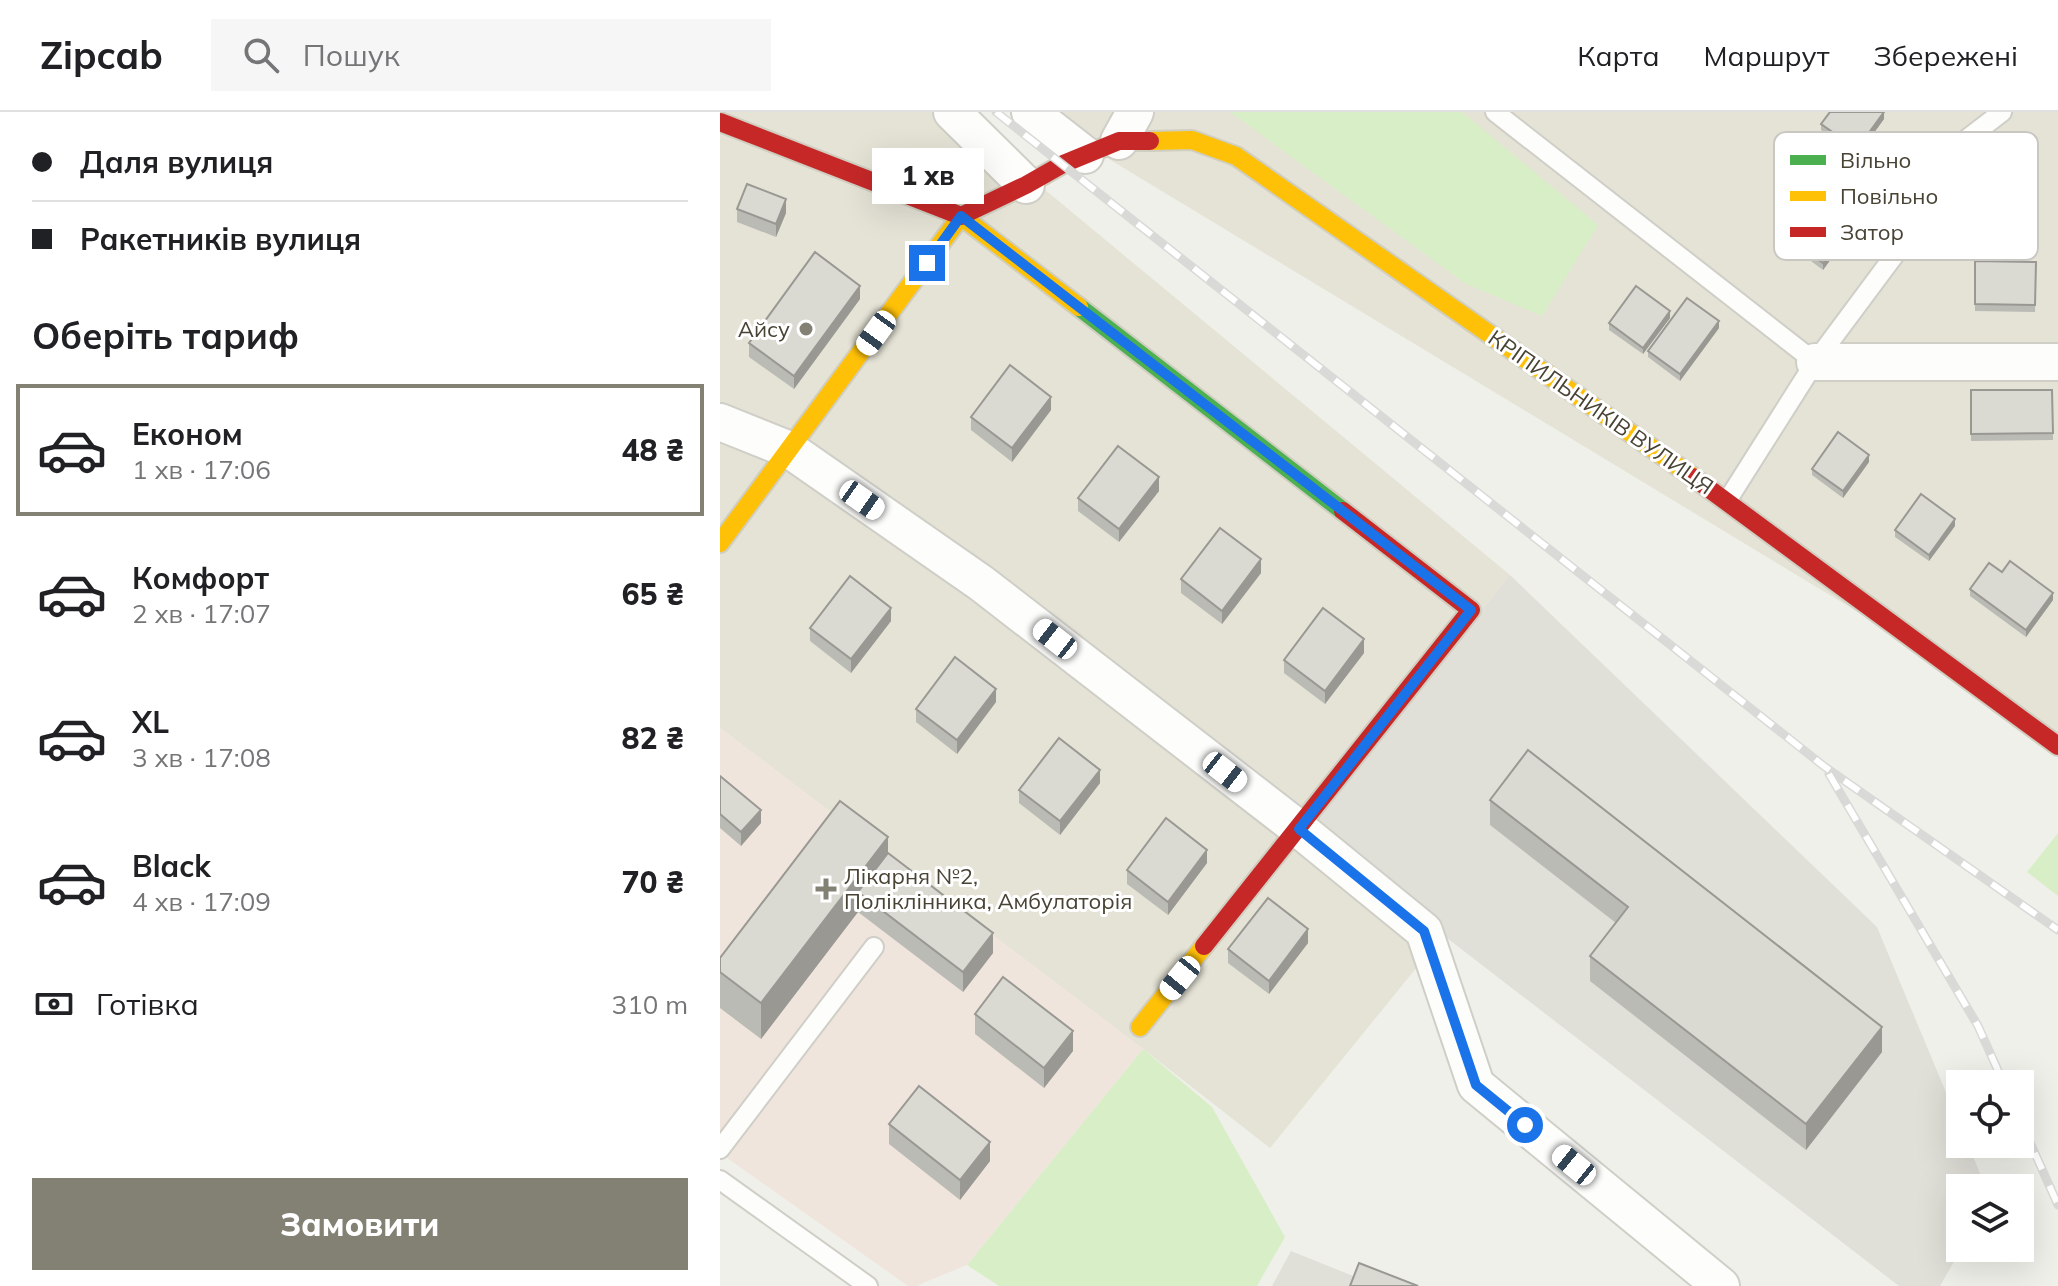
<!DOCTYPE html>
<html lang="uk">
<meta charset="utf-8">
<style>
:root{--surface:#fff;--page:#f6f6f6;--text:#202124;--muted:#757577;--line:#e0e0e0;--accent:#838074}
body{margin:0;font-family:Mulish,sans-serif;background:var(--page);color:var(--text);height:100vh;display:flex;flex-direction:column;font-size:30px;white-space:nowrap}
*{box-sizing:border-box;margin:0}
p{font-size:26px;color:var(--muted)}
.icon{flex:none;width:44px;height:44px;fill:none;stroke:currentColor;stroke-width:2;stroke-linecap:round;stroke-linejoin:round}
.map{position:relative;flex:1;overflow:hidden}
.details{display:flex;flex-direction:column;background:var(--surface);width:720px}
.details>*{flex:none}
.banner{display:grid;align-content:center;height:176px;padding:0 32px;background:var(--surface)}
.buttons{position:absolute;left:1226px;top:958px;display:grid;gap:16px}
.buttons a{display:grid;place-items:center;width:88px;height:88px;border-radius:0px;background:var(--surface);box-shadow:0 8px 32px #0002;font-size:40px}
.end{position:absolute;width:36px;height:36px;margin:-18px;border:10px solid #1a73e8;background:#fff;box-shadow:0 0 0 4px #fff}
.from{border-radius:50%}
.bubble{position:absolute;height:56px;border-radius:0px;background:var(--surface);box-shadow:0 8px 32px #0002;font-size:26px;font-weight:800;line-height:56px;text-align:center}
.car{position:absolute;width:24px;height:48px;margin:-24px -12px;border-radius:10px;box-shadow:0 0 6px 2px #0007;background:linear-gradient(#fff 24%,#345 0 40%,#fff 0 76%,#345 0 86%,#fff 0)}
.banner b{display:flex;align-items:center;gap:28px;height:76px;font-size:30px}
.banner b+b{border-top:2px solid var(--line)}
.banner i{width:20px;height:20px;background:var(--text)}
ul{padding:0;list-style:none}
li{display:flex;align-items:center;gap:24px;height:132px;margin:0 16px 12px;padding:0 16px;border:4px solid transparent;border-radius:0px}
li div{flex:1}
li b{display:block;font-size:30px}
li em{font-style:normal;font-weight:800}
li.current{border-color:var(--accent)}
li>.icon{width:72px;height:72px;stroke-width:1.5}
h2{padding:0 32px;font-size:36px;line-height:96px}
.pay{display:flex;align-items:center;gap:20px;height:88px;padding:0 32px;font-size:30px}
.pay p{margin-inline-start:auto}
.cta{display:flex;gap:16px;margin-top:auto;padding:16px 32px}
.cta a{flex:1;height:92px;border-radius:0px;background:var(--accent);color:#fff;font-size:32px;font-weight:800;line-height:92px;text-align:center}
header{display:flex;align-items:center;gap:48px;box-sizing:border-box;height:112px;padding:0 40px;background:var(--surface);border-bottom:2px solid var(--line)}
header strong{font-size:38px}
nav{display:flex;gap:44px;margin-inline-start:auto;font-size:28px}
.search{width:560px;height:72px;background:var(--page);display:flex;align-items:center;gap:20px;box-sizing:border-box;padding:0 28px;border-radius:0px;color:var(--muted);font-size:30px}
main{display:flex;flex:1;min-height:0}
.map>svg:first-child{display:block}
.residential{fill:#e5e3d6}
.industrial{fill:#e0dfd8}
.medical{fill:#f0e5dd}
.green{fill:#d8eec7}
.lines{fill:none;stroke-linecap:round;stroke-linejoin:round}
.lane-casing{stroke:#cfcec7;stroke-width:22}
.street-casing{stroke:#cfcec7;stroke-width:40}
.fast-casing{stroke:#d0cec0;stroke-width:22}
.slow-casing{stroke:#d0cec0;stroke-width:22}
.jam-casing{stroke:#d0cec0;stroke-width:22}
.lane{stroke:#fdfdfc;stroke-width:18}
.street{stroke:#fdfdfc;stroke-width:36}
.fast{stroke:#4caf50;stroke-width:18}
.slow{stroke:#ffc107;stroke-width:18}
.jam{stroke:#c62828;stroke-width:18}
.rail-casing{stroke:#d9d9d8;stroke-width:9}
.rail{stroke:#fff;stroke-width:6;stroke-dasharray:18;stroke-linecap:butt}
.wall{fill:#bbbbb5}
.shaded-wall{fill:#999893}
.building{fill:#dad9d2;stroke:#999893;stroke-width:2}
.route{stroke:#1a73e8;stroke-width:10}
.poi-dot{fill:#838074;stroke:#fff;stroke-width:3}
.labels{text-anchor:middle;stroke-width:6;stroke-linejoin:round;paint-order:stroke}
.poi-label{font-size:22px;fill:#484334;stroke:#fff;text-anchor:end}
.street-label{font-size:22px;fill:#484334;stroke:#fff}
.key{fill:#fff;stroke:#c8c7c2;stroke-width:2}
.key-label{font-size:22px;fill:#484334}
</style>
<header>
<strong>Zipcab</strong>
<div class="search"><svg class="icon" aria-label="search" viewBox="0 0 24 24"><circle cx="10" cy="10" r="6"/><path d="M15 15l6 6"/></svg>Пошук</div>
<nav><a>Карта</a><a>Маршрут</a><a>Збережені</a></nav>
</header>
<main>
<section class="details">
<div class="banner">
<b><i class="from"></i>Даля вулиця</b>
<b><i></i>Ракетників вулиця</b>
</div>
<h2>Оберіть тариф</h2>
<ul>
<li class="current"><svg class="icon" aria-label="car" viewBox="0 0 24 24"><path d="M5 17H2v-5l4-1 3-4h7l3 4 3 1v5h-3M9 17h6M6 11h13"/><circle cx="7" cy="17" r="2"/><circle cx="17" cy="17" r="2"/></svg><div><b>Економ</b><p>1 хв · 17:06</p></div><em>48 ₴</em></li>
<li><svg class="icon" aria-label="car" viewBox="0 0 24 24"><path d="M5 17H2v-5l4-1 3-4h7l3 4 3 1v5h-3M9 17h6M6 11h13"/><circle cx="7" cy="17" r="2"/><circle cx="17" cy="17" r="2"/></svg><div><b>Комфорт</b><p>2 хв · 17:07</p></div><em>65 ₴</em></li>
<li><svg class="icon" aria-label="car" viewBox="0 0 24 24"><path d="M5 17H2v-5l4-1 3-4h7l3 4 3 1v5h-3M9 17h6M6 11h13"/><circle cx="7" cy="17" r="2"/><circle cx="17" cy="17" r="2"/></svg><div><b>XL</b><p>3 хв · 17:08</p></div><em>82 ₴</em></li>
<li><svg class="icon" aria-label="car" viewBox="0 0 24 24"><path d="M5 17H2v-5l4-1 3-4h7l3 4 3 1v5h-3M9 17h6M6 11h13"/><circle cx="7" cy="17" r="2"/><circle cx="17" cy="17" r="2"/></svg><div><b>Black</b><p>4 хв · 17:09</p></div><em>70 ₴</em></li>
</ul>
<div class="pay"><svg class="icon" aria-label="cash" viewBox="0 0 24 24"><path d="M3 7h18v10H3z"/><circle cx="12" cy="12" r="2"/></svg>Готівка<p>310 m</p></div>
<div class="cta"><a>Замовити</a></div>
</section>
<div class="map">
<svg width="1338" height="1174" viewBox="0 0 1338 1174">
<rect width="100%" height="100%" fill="#f0f0ea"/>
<path class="residential" d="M0,0H231L790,463L589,714L723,823L550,1036L423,937L0,616Z
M315,0H1338V621L321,6Z"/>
<path class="industrial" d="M790,463L1157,815L1240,1014V1032H1248L1266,1076H1240V1136H1242L1220,1174H1179L723,823L589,714Z
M571,1139L658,1174H552Z"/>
<path class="medical" d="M0,616L423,937L247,1153L196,1174H188L0,1041Z"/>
<path class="green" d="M510,0H742L878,113L822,204L746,172Z
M1338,721V784L1307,760Z
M423,937L492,995L565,1125L537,1174H279L247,1153Z"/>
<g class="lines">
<g class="lane-casing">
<path id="lane" d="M775,0L1095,250
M1007,389L1095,250L1246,47L1247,27L1282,0
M0,1037L154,835
M0,1068L148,1174"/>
</g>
<g class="street-casing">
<path id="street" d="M232,0L306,73
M310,0L365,43
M399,29L415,0
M1095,250H1338
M0,310L70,338L261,471L579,717L704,819L756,973L1001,1174"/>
</g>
<g class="fast-casing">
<path id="fast" d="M359,195L623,399"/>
</g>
<g class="slow-casing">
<path id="slow" d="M430,29L472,28L516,44L973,365
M0,431L241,104L359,195
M420,915L484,834"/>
</g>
<g class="jam-casing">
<path id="jam" d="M0,10L241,104L306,73L343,52L399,29H430
M973,365L1338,634
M484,834L751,498L623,399"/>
</g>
<use href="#lane" class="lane"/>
<use href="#street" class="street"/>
<use href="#fast" class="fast"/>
<use href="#slow" class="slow"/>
<use href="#jam" class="jam"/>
<g class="rail-casing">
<path id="rail" d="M276,0L1105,655L1338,818
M1109,662L1258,914L1284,972
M1300,1008L1338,1093"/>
</g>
<use href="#rail" class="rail"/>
</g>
<path class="wall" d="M1164,7L1137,44L1101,18V12Z
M17,97L66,101L56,125L17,110Z
M1130,121L1103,158L1068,132V125Z
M1255,149L1316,150L1315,200L1255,199Z
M140,187L74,277L29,245V231Z
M950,206L923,242L889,218V211Z
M999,216L960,269L928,245V239Z
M1251,278H1332L1333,328L1251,329Z
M331,298L292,350L251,318V305Z
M1149,350L1123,386L1092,363V357Z
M439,379L399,430L358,399V386Z
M1235,414L1209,449L1175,425V418Z
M1282,460L1333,488L1306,525L1250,484V477Z
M541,461L502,512L461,481V467Z
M171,509L131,561L90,529V516Z
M644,541L605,592L564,561V548Z
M276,590L237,642L196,610V597Z
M0,664L41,711L21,734L0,716Z
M380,671L340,723L299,691V678Z
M770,688L1162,940L1086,1038L870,869V844L896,811L770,713Z
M168,741L273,841L243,880L138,800L41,927L0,896V846Z
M487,751L448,803L407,772V758Z
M588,831L549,882L508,851V837Z
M255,902L353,939L324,976L255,922Z
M169,1012L270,1049L240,1088L169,1032Z"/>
<path class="shaded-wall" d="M1164,0V7L1137,44V37Z
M66,87V101L56,125V112Z
M1130,114V121L1103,158V151Z
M140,174V187L74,277V264Z
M950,199V206L923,242V236Z
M999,209V216L960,269V262Z
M331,285V298L292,350V336Z
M1149,343V350L1123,386V379Z
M439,365V379L399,430V417Z
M1235,407V414L1209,449V443Z
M541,447V461L502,512V499Z
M1333,481V488L1306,525V518Z
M171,496V509L131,561V547Z
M644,527V541L605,592V579Z
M276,577V590L237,642V628Z
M380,658V671L340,723V709Z
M41,698V711L21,734V720Z
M168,725V760L138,780V800L41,927V891Z
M487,738V751L448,803V790Z
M588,817V831L549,882V869Z
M273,821V841L243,880V860Z
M1162,915V940L1086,1038V1012Z
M353,919V939L324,976V956Z
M270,1030V1049L240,1088V1068Z"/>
<path class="building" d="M1110,0H1164L1137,37L1101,12Z
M27,72L66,87L56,112L17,97Z
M1094,88L1130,114L1103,151L1068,125Z
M95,140L140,174L74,264L29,231Z
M1255,149L1316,150L1315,193L1255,192Z
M916,174L950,199L923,236L889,211Z
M967,186L999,209L960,262L928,239Z
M290,253L331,285L292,336L251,305Z
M1251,278H1332L1333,321L1251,322Z
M1118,320L1149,343L1123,379L1092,357Z
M398,334L439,365L399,417L358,386Z
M1201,382L1235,407L1209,443L1175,418Z
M500,416L541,447L502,499L461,467Z
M1290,449L1333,481L1306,518L1250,477L1269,451L1282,460Z
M130,464L171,496L131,547L90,516Z
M603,496L644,527L605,579L564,548Z
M235,545L276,577L237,628L196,597Z
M339,626L380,658L340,709L299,678Z
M808,638L1162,915L1086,1012L870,844L908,795L770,688Z
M0,664L41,698L21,720L0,702Z
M120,689L168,725L41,891L0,860V846Z
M446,706L487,738L448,790L407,758Z
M168,741L273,821L243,860L138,780Z
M548,786L588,817L549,869L508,837Z
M283,865L353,919L324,956L255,902Z
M199,974L270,1030L240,1068L169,1012Z
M639,1151L698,1174H630Z"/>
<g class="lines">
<path class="route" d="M207,151L241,104L751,498L579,717L704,819L756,973L805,1013"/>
</g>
<g class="poi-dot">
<circle cx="86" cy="217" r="8"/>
<path d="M102 765h8v8h8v8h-8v8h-8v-8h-8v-8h8z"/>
</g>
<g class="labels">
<g class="poi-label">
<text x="70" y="225">Айсу</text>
<text x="124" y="772" text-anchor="start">Лікарня №2,<tspan x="124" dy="25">Поліклінника, Амбулаторія</tspan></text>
</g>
<g class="street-label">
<text transform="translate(881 300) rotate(35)" y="8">КРІПИЛЬНИКІВ ВУЛИЦЯ</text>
</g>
</g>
<rect x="1054" y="20" width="264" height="128" rx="12" class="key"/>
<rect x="1070" y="43" width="36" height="10" fill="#4caf50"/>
<rect x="1070" y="79" width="36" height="10" fill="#ffc107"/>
<rect x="1070" y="115" width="36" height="10" fill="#c62828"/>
<g class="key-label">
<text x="1120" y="56">Вільно</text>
<text x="1120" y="92">Повільно</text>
<text x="1120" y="128">Затор</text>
</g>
</svg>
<div class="buttons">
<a><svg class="icon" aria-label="locate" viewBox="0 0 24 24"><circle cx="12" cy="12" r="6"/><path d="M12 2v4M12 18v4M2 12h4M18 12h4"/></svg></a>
<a><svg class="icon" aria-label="layers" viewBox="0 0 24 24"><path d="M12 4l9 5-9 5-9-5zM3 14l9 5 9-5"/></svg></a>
</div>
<i class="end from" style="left:805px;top:1013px"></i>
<i class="end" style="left:207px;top:151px"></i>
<div class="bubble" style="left:152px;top:36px;width:112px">1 хв</div>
<i class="car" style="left:156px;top:221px;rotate:216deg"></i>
<i class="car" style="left:142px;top:388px;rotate:125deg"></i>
<i class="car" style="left:335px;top:527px;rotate:308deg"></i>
<i class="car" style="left:505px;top:660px;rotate:128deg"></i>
<i class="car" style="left:460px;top:866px;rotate:219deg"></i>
<i class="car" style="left:854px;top:1053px;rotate:309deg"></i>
</div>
</main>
